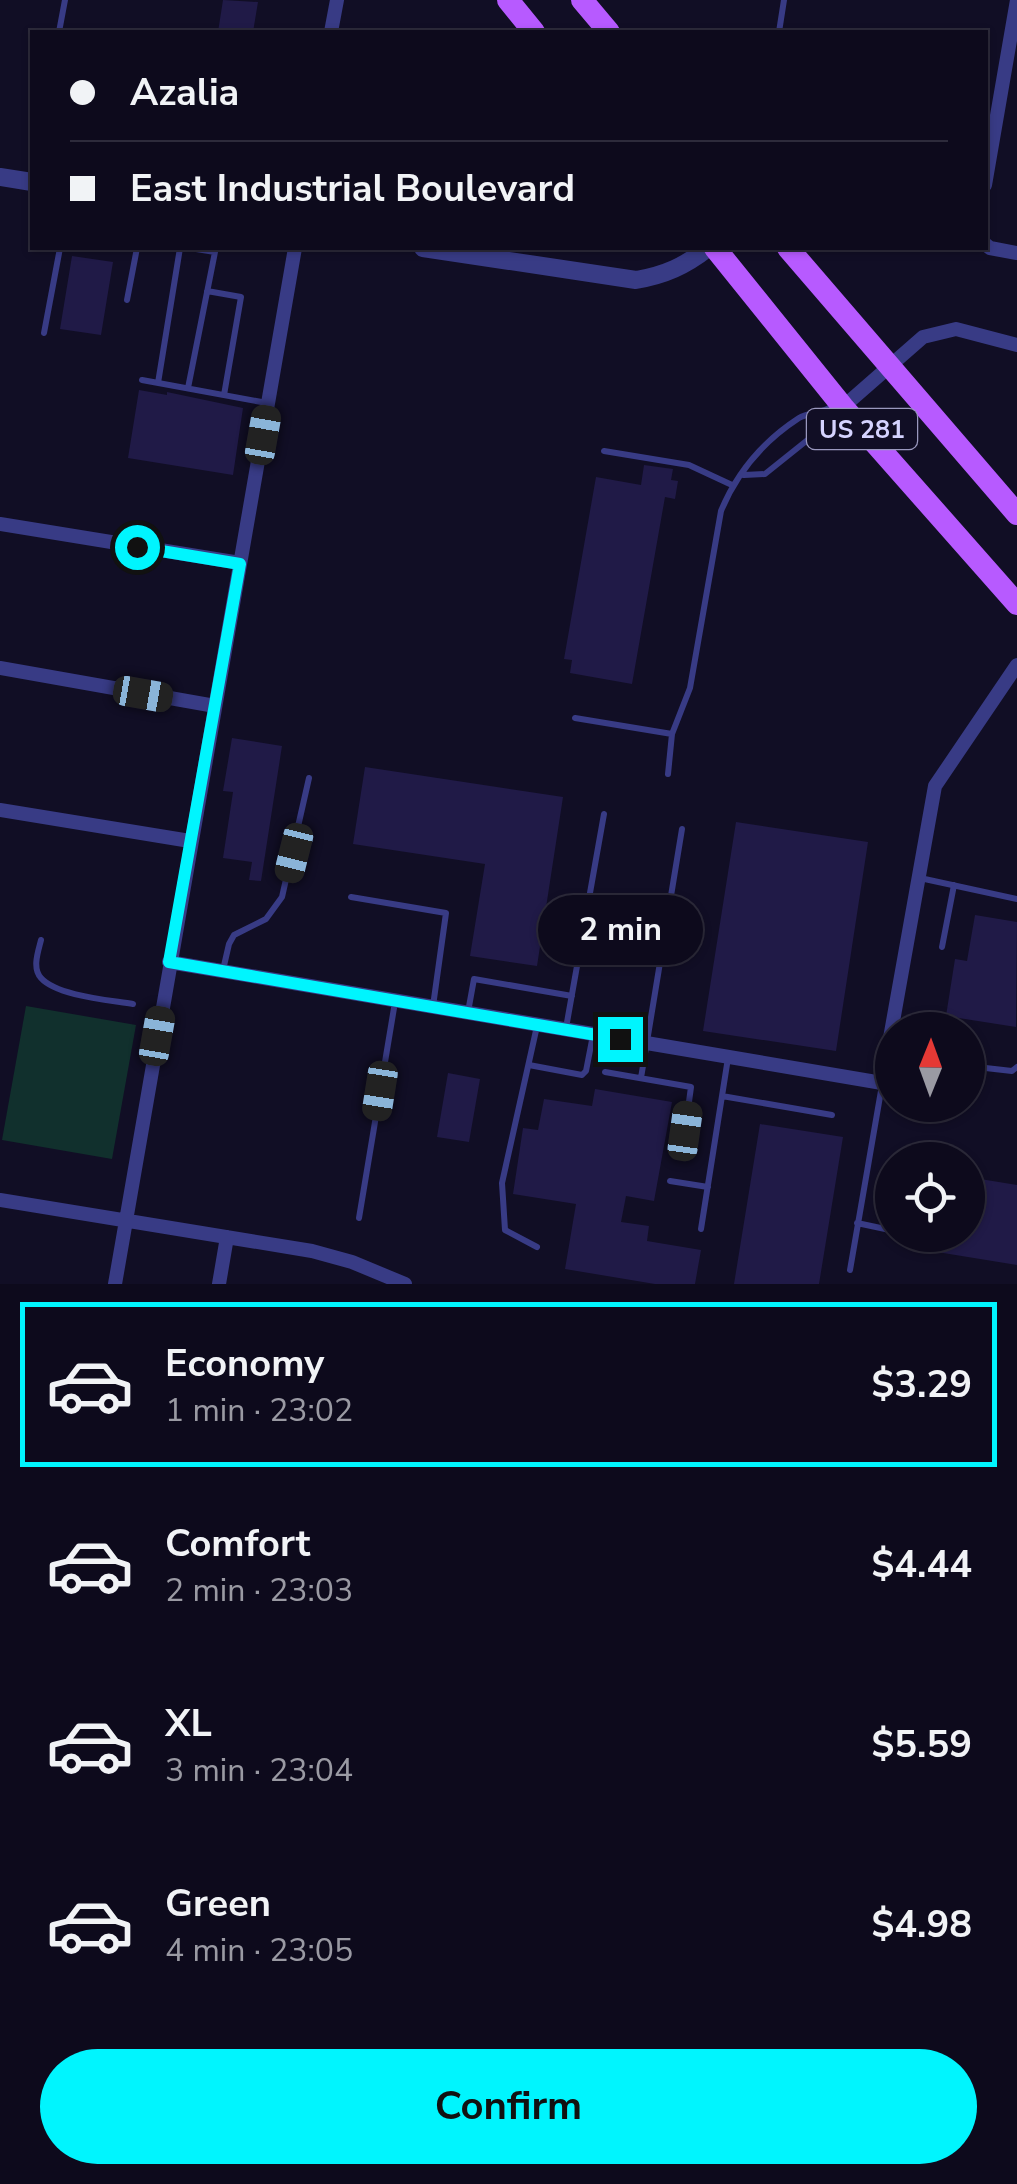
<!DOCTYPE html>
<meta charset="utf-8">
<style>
:root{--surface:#0d0a1c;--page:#1b1829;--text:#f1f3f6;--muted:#9a9aa3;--line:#2d2b3b;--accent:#00f5fe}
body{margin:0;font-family:"Nunito Sans",sans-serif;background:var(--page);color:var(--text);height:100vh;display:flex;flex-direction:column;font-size:38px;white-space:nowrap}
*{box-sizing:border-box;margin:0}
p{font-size:32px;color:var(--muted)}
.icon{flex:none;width:55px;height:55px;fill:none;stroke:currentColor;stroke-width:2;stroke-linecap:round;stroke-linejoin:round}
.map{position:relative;height:1284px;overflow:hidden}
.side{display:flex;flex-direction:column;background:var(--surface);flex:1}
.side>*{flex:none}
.top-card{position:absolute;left:30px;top:30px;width:958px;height:220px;border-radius:0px;box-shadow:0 2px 8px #0004,0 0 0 2px var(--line);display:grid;align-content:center;height:220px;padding:0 40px;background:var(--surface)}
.needle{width:65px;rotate:1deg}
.tools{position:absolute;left:875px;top:1012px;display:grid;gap:20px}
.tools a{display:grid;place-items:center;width:110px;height:110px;border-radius:50%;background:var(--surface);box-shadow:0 2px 8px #0004,0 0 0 2px var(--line);font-size:50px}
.end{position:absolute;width:45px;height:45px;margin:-22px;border:12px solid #00f5fe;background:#111;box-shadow:0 0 0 5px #111}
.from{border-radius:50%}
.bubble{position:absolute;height:70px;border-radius:35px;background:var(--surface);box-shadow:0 2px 8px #0004,0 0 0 2px var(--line);font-size:32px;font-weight:700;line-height:70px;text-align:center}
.car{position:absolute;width:30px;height:60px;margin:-30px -15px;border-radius:12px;box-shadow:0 0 8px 2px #0007;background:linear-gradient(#222 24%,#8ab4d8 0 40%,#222 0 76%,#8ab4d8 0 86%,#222 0)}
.top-card b{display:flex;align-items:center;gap:35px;height:95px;font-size:38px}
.top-card b+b{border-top:2px solid var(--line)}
.top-card i{width:25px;height:25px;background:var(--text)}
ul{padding:18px 0 0;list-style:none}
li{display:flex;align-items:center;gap:30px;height:165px;margin:0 20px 15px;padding:0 20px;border:5px solid transparent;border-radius:0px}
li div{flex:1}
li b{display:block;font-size:38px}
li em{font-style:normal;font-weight:700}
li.current{border-color:var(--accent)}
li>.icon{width:90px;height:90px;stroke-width:1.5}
.cta{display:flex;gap:20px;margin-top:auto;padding:20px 40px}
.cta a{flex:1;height:115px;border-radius:60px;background:var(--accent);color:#111;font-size:40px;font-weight:700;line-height:115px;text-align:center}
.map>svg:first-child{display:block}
.green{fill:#11302d}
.building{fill:#201a47}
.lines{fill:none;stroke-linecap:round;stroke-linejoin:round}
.service{stroke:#383b85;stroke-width:6}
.minor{stroke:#383b85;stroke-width:14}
.tertiary{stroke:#383b85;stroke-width:18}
.primary{stroke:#b75aff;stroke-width:22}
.route{stroke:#00f5fe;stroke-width:12}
.labels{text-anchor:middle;stroke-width:8;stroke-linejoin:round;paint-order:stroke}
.shield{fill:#110e25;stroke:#9a98be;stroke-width:2.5}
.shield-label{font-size:25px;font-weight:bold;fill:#d5d3ff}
</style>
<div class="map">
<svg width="1017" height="1284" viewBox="0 0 1017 1284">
<rect width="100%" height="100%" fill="#110e25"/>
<path class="green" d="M26,1006L136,1025L112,1159L2,1140Z"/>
<path class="building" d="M223,0L258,2L253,32H218Z
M72,256L113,262L101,335L60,329Z
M139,390L167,395V392L243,408L233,475L128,458Z
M644,465L673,469L671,480L678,481L675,499L665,497L632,684L570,673L572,660L564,659L596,477L641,485Z
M232,738L282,746L261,881L249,880L252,862L223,858L233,792L223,791Z
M365,767L563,797L537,966L470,956L485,864L353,844Z
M736,822L868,842L836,1051L703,1031Z
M975,915L1017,922L1016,1027L946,1016L955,959L967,961Z
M448,1073L480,1079L469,1142L437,1137Z
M595,1089L672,1102L654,1201L626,1196L621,1222L649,1226L647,1241L701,1250L695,1284H655L565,1269L576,1204L513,1194L523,1128L538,1130L544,1099L592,1106Z
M760,1124L843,1137L819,1284H734Z
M968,1177L1017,1185V1265L931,1251L934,1235H968Z"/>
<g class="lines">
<path class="service" d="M59,32L65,0
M779,32L784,0
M207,291L241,297L224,395
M127,300L137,248
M44,333L60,248
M142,380L267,403
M158,383L180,248
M188,388L215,252L190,248
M604,451L689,465L732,485
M744,475L765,474L820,430V414
M575,718L672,734
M668,774L672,734L690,688L721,511C737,472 762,442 799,418C809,412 819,415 835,405
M920,878L1017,899
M351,897L446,913L433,1006
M41,940C38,952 32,968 41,978C57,996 110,1000 133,1004
M942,947L954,885
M223,970L229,944L234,935L266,919L282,897L309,778
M468,1012L474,979L572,996
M537,1026L502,1183L505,1230L537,1247
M566,1028L604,814
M529,1065L582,1075L586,1071L593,1035
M968,1066L1012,1071L1017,1067
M605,1072L691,1087L685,1131
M641,1078L682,829
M722,1096L832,1115
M670,1181L708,1187
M359,1218L395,1002
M857,1223L890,1230L892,1214
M701,1229L728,1058
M850,1270L882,1085"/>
<path class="minor" d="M331,32L337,0
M985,185L1017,0
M985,244L990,248L1017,253
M843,407L923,337L956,329L1017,345
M0,524L240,563
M0,668L215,706
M0,810L190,841
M169,962L882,1083L935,786L1017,665
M0,1200L312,1251L352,1262L405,1284
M115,1284L295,248
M219,1284L227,1237"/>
<path class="tertiary" d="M0,177L32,182
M423,248L636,280C665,275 685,266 708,248"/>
<path class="primary" d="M508,0L534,32
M582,0L609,32
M715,248L843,407L1017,604
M788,248L1017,514"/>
</g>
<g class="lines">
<path class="route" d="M137,547L240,564L169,962L620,1039"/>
</g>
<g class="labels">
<rect class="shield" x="807" y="409" width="110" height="40" rx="8"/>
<g class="shield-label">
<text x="862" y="438">US 281</text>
</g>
</g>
</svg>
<div class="tools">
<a><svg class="needle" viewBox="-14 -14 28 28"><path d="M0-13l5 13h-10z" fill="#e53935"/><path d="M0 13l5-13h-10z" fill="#9a9aa3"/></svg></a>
<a><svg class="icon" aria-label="locate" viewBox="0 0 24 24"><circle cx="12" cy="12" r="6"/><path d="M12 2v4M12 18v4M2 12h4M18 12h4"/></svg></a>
</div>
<i class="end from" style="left:137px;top:547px"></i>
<i class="end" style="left:620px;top:1039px"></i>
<div class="bubble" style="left:538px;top:895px;width:165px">2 min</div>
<i class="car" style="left:263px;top:435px;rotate:10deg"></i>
<i class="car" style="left:143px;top:694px;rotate:100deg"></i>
<i class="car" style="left:294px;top:853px;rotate:194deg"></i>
<i class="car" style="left:157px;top:1036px;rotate:10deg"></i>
<i class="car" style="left:380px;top:1091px;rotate:189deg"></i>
<i class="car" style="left:685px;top:1131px;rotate:8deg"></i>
<div class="top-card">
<b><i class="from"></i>Azalia</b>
<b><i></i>East Industrial Boulevard</b>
</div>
</div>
<section class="side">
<ul>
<li class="current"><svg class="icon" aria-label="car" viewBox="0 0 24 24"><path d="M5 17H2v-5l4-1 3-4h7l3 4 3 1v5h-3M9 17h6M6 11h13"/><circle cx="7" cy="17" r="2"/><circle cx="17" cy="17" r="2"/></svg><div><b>Economy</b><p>1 min · 23:02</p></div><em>$3.29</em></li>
<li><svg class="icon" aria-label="car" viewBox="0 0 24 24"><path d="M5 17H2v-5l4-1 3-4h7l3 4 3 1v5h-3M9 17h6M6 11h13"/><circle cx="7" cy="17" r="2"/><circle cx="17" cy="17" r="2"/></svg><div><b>Comfort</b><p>2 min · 23:03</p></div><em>$4.44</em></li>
<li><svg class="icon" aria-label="car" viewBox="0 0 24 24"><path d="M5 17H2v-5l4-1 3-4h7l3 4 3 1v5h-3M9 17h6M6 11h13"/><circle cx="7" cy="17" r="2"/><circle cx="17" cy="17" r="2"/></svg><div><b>XL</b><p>3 min · 23:04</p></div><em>$5.59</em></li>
<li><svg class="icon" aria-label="car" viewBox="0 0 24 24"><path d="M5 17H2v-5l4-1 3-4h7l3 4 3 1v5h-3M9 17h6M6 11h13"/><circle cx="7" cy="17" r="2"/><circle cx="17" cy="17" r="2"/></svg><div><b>Green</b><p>4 min · 23:05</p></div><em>$4.98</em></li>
</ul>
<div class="cta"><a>Confirm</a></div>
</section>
